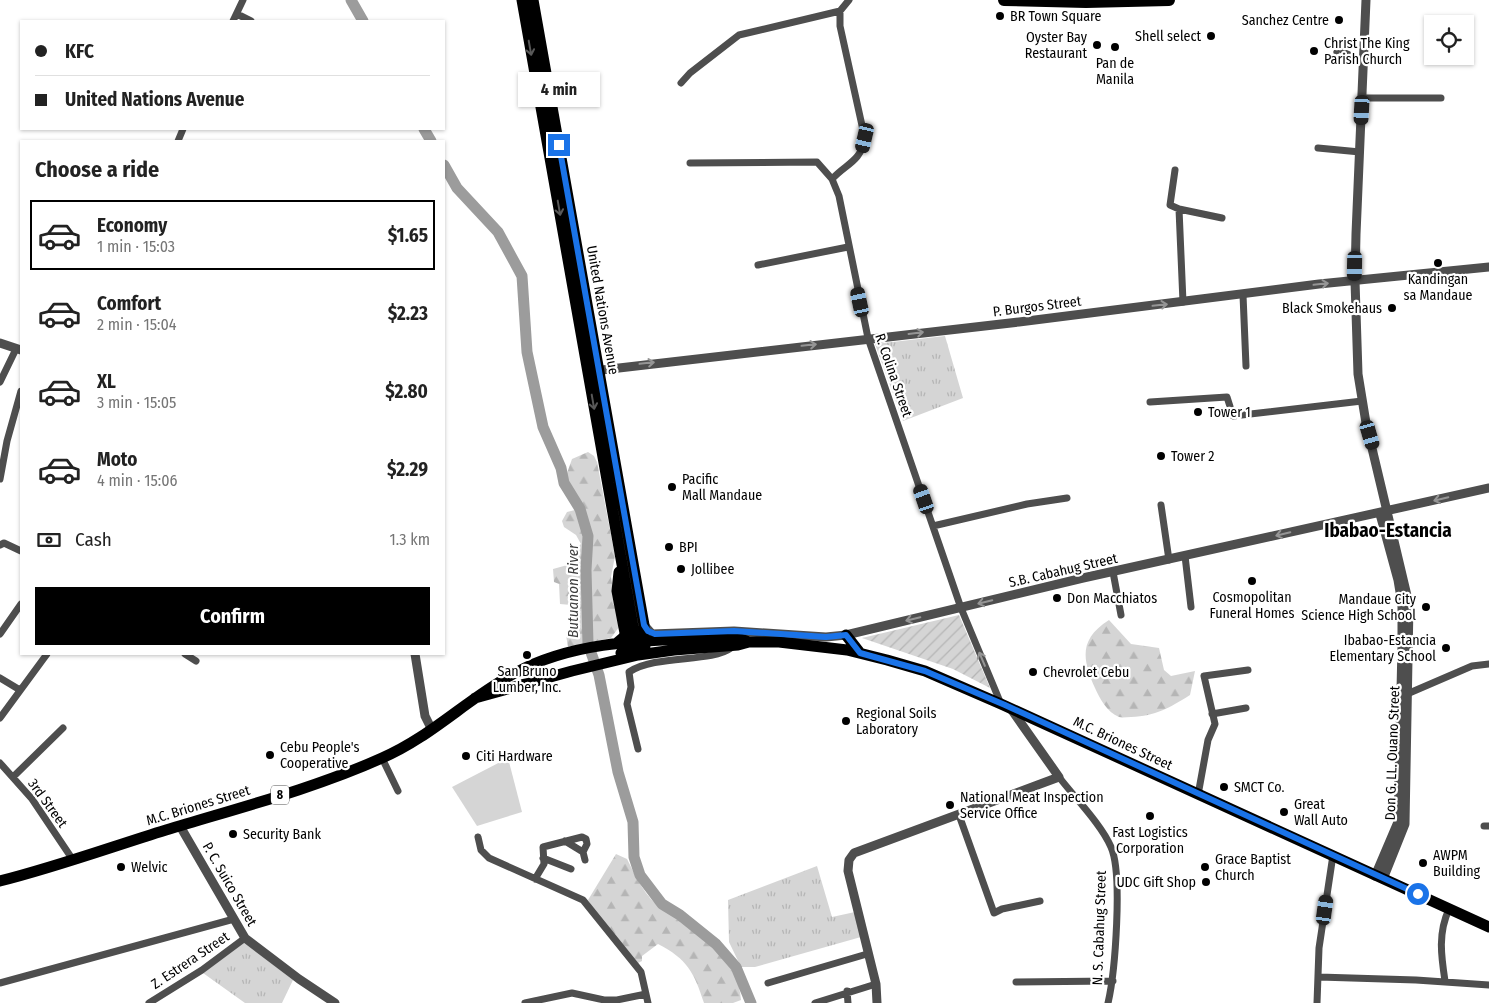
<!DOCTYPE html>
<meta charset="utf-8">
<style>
:root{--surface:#fff;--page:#f2f2f2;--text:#222;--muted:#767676;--line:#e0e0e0;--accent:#000}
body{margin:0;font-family:"Fira Sans Condensed",sans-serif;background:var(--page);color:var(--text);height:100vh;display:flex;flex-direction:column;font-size:19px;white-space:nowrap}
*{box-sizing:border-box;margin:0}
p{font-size:16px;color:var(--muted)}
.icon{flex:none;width:28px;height:28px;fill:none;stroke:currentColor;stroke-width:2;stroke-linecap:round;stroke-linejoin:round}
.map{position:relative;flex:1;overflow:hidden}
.details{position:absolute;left:20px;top:140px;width:425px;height:515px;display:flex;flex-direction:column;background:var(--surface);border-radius:0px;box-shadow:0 1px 4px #0004}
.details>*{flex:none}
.banner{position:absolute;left:20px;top:20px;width:425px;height:110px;border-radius:0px;box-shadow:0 1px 4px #0004;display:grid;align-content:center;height:110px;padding:0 15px;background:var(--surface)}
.controls{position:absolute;left:1424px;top:15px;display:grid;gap:10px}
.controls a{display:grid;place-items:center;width:50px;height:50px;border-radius:0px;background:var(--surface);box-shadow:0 1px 4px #0004;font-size:25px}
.end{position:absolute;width:22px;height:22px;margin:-11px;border:6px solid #1a73e8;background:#fff;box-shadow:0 0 0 2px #fff}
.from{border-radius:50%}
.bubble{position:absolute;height:35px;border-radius:0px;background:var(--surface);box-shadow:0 1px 4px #0004;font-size:16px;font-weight:700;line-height:35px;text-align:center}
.car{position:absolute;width:15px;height:30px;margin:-15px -8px;border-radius:6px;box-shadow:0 0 4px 1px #0007;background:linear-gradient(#222 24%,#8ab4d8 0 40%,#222 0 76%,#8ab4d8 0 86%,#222 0)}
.banner b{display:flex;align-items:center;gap:18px;height:48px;font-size:19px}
.banner b+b{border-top:1px solid var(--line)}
.banner i{width:12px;height:12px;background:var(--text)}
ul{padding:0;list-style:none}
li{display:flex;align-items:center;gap:15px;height:70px;margin:0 10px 8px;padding:0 5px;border:2px solid transparent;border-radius:0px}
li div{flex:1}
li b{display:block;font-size:19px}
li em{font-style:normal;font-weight:700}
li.selected{border-color:var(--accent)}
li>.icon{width:45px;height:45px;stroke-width:1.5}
h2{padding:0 15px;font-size:22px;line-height:60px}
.pay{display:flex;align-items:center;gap:12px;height:55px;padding:0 15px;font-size:19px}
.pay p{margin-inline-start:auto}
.primary-button{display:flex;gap:10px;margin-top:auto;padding:10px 15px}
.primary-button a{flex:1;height:58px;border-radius:0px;background:var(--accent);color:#fff;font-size:20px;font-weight:700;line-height:58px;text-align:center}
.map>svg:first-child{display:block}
.grass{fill:url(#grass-tufts)}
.forest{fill:url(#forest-firs)}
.park{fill:#d5d5d5}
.garden{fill:url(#garden-furrows)}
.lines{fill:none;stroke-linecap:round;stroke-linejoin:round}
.river{stroke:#9c9c9c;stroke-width:11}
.pedestrian{stroke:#4e4e4e;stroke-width:5.5}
.minor{stroke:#4e4e4e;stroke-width:7}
.tertiary{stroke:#4e4e4e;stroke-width:9}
.primary{stroke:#000;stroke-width:11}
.trunk{stroke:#000;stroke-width:12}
.oneway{stroke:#595959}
.oneway2{stroke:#959595}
.route{stroke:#1a73e8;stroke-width:6}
.poi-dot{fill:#000;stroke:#fff;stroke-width:2}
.labels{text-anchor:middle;stroke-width:4.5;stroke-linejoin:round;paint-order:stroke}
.shield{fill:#fff;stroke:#4c4c4c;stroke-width:1}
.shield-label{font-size:12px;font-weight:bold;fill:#000}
.poi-label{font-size:14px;fill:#000;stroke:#fff;text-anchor:start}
.street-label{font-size:14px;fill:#000;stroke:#fff}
.water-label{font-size:15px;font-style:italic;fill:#3d3d3d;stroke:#fff}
.district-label{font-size:19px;font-weight:bold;fill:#000;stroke:#fff}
</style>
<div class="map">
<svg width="1489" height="1003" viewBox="0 0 1489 1003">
<defs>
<pattern id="grass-tufts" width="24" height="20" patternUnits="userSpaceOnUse" patternTransform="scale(1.25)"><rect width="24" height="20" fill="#d5d5d5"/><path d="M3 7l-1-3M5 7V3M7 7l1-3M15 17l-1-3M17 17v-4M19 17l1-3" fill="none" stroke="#b5b5b5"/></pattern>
<pattern id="forest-firs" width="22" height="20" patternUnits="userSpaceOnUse" patternTransform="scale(1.25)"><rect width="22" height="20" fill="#d5d5d5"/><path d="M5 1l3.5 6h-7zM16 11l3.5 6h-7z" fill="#b5b5b5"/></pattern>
<pattern id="garden-furrows" width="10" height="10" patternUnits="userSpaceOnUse" patternTransform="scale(1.25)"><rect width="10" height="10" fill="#d5d5d5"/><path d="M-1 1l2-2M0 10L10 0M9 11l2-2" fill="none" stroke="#b5b5b5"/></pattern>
</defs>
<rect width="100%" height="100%" fill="#fff"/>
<path class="grass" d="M945,336L963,398L903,421L875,344Z
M817,866L832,917L855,912L861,937L755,967H741L729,942L728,900Z
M244,942L293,980L282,1003H245L203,973Z"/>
<path class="forest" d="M588,452L594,456L597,462L615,556L611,577L619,627L611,638L568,647L566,635L574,628L571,605L560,604L559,584L554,582L553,569L571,564L575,549L581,544L576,535L564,527L562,521L567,512L575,510L577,506L566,476L572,459Z
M1109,620L1131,644L1159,648L1164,670L1171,676L1195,671L1190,695C1169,708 1156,716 1131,717C1127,717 1122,718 1119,717C1107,712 1100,699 1095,688C1082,659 1079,639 1109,620Z
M616,854L627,859C636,877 645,897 662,909C667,912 673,915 679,918C708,936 739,964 741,1000L733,1003H704C694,972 687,959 658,944L642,956V961L638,963L635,961L596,913L588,900Z"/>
<path class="park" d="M508,758L522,812L477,826L452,787Z"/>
<path class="garden" d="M959,615L990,688L953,669L862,638Z"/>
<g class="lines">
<path class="river" d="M351,0L363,21
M424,129L431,141
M444,165L457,188L498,232L522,276L527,352L543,427L561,468L564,483L580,509L588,536L586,570L588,644L599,675L618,772L633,822L634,857L640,875L662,904L680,915L716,944L736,967L751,1003"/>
<path class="pedestrian" d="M1338,49L1349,54L1338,58L1336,52Z"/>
<path class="minor" d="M237,14L251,21
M233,21L243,0
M681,83L690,73L739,35L840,11
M1363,98H1441
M178,141L183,129
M1318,148L1360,152
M690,163L817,162L832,179L839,196L868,338L961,608L1001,704
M1175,170L1170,205L1179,209
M832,179C847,163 860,162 865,139L840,26V11L849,0
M758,265L848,247
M1243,295L1246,366
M1183,302L1179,209L1222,218
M0,382L16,349
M1150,402L1227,397L1233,416L1362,401
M0,479L7,441L21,391
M1161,505L1169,560
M933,526L1027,504L1067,498
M0,545L4,543L21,551
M1185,556L1191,607
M1113,572L1121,615
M0,634L21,604
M185,654L196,661
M0,678L20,690
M1407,694L1472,666L1489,664
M1212,714L1246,708
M0,718L47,654
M638,749L627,704L631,687L629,672C656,654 711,663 731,648
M382,758L398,791
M0,763L32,799L73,860
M13,777L63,728
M1059,777C1075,798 1101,824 1111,847C1123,874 1115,973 1108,1003
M1198,795L1208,740L1215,724L1204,676L1248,670
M959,815L994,913L1002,909L1040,901
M1484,826H1489
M478,837L481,850L489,858L583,900L641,972L648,1003
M565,841L583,852L585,860
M543,858L571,869
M535,879L544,864L543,847L582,837L586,839L587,844L583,852
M1319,977L1416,980L1489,985
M1445,981C1441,955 1438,933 1449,909
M1016,982L1113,981
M0,983L234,919
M768,983L867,954
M847,991L848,1003
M149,1003L202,970L245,938
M525,1003L572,993L604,1000H617L646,994
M815,1003L876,984
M1317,1003L1319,948L1333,855"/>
<path class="tertiary" d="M1366,0L1356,234L1355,281L1358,374L1366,423L1409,604L1405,824L1383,879
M0,343L21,350
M593,371L1019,322L1319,284L1489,267
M644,625L652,634L734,631L826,637L846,635L1083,578L1489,488
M415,654L425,716L432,730
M180,826L245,938L299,979L335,1003
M1375,876L1398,822L1402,646V604L1398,580L1380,514
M877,1003L876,984L848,871L849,860L854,853L1059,777L1011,709"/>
<path class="primary" d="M522,0L634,632L637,640L645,646
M533,0L644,625C645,641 636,649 621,653
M846,635L860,653
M617,643L624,637L625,633L617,591L619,572
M475,698L572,671L638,655L674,650L738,645L749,642H779L847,650L887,660L925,671L1001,704L1489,927
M0,881C56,867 111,847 166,830C238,808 313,789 382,758C431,737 468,698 515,673C581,637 660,641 734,637L749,642"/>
<path class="trunk" d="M1004,0L1086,2L1169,0"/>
</g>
<defs><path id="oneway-shaft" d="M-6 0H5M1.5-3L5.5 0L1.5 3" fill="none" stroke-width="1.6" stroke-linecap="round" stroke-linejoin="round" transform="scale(1.25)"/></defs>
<g class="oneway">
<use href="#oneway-shaft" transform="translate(530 48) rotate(80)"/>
<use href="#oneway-shaft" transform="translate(559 208) rotate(80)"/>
<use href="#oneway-shaft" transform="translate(593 402) rotate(80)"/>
</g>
<g class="oneway2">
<use href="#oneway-shaft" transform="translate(1321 284) rotate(-6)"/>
<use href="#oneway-shaft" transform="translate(1160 305) rotate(-6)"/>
<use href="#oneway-shaft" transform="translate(916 333) rotate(-7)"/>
<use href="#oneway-shaft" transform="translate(809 345) rotate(-6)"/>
<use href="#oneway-shaft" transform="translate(647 363) rotate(-6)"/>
<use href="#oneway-shaft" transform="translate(1441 499) rotate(167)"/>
<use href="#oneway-shaft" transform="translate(1283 534) rotate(167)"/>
<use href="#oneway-shaft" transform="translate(985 602) rotate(166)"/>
<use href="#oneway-shaft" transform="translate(913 619) rotate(167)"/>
<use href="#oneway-shaft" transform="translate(982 659) rotate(-113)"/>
</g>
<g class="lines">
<path class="route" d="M559,145L644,625L648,631L655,634L734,631L826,637L846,635L860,653L925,671L1005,705L1418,894"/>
</g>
<g class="poi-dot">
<circle cx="1000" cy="16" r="5"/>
<circle cx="1339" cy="20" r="5"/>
<circle cx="1211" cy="36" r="5"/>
<circle cx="1097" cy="45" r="5"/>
<circle cx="1115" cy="47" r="5"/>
<circle cx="1314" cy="51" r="5"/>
<circle cx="1438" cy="263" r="5"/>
<circle cx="1392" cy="308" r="5"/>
<circle cx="1198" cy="412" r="5"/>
<circle cx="1161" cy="456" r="5"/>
<circle cx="672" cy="487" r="5"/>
<circle cx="669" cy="547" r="5"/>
<circle cx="681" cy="569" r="5"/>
<circle cx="1252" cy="581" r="5"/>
<circle cx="1057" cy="598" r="5"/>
<circle cx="1426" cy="607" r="5"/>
<circle cx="1446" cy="648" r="5"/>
<circle cx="527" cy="655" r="5"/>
<circle cx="1033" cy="672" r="5"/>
<circle cx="846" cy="721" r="5"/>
<circle cx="270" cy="755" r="5"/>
<circle cx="466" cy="756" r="5"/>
<circle cx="1224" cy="787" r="5"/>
<circle cx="950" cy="805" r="5"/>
<circle cx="1284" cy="812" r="5"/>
<circle cx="1150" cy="816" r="5"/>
<circle cx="233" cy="834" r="5"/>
<circle cx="1423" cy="863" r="5"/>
<circle cx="121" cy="867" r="5"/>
<circle cx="1205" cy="867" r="5"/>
<circle cx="1206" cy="882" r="5"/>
</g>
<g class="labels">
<rect class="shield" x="271" y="785.5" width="18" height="19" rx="4"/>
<g class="shield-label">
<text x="280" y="799">8</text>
</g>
<g class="poi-label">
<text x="1010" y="21">BR Town Square</text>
<text x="1329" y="25" text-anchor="end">Sanchez Centre</text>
<text x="1201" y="41" text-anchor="end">Shell select</text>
<text x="1087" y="42" text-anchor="end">Oyster Bay<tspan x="1087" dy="16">Restaurant</tspan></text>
<text x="1324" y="48">Christ The King<tspan x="1324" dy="16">Parish Church</tspan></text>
<text x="1115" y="68" text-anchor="middle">Pan de<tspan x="1115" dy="16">Manila</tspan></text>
<text x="1438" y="284" text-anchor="middle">Kandingan<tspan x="1438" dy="16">sa Mandaue</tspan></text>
<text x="1382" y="313" text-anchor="end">Black Smokehaus</text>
<text x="1208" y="417">Tower 1</text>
<text x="1171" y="461">Tower 2</text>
<text x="682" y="484">Pacific<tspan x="682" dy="16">Mall Mandaue</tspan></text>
<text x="679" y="552">BPI</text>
<text x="691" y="574">Jollibee</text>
<text x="1252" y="602" text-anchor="middle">Cosmopolitan<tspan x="1252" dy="16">Funeral Homes</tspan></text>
<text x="1067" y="603">Don Macchiatos</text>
<text x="1416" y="604" text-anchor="end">Mandaue City<tspan x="1416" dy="16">Science High School</tspan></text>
<text x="1436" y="645" text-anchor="end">Ibabao-Estancia<tspan x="1436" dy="16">Elementary School</tspan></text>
<text x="527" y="676" text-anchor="middle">San Bruno<tspan x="527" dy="16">Lumber, Inc.</tspan></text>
<text x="1043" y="677">Chevrolet Cebu</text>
<text x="856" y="718">Regional Soils<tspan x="856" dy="16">Laboratory</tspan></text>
<text x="280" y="752">Cebu People's<tspan x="280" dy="16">Cooperative</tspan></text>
<text x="476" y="761">Citi Hardware</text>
<text x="1234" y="792">SMCT Co.</text>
<text x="960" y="802">National Meat Inspection<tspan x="960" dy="16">Service Office</tspan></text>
<text x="1294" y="809">Great<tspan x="1294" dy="16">Wall Auto</tspan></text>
<text x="1150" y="837" text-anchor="middle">Fast Logistics<tspan x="1150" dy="16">Corporation</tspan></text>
<text x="243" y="839">Security Bank</text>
<text x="1433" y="860">AWPM<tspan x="1433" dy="16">Building</tspan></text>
<text x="1215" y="864">Grace Baptist<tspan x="1215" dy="16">Church</tspan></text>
<text x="131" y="872">Welvic</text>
<text x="1196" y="887" text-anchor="end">UDC Gift Shop</text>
</g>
<g class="street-label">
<text transform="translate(1037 306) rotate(-7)" y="5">P. Burgos Street</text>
<text transform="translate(603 310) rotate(80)" y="5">United Nations Avenue</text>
<text transform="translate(894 375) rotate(71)" y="5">R. Colina Street</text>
<text transform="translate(1063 570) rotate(-13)" y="5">S.B. Cabahug Street</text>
<text transform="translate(1123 743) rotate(25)" y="5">M.C. Briones Street</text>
<text transform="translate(1392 753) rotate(-88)" y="5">Don G. LL. Ouano Street</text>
<text transform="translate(48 803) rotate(54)" y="5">3rd Street</text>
<text transform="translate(198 805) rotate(-17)" y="5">M.C. Briones Street</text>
<text transform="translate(230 884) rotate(60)" y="5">P. C. Suico Street</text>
<text transform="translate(1099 928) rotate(-88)" y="5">N. S. Cabahug Street</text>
<text transform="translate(190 960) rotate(-34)" y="5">Z. Estrera Street</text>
</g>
<g class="water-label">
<text transform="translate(573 591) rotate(-90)" y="5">Butuanon River</text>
</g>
<g class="district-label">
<text x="1388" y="537">Ibabao-Estancia</text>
</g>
</g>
</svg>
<div class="controls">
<a><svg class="icon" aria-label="locate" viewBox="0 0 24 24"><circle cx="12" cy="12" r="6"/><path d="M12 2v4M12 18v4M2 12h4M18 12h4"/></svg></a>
</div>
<i class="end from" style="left:1418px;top:894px"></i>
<i class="end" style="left:559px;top:145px"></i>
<div class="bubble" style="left:518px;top:72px;width:82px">4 min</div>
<i class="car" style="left:1362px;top:110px;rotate:183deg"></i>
<i class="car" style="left:865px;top:138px;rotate:193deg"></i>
<i class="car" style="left:1355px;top:266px;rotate:181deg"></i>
<i class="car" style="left:860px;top:302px;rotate:348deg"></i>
<i class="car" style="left:1370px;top:435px;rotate:164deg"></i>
<i class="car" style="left:924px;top:499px;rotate:341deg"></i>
<i class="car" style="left:1325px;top:910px;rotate:8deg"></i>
<div class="banner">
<b><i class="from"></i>KFC</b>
<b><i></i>United Nations Avenue</b>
</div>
<section class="details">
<h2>Choose a ride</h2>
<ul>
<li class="selected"><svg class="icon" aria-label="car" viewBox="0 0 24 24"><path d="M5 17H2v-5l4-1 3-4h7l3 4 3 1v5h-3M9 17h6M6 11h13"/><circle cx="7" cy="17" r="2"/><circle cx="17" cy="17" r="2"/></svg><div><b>Economy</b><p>1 min · 15:03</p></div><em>$1.65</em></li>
<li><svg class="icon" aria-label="car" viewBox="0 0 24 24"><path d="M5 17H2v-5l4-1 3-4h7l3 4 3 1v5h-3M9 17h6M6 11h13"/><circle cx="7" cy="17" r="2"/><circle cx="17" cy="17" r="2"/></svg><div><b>Comfort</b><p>2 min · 15:04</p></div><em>$2.23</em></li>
<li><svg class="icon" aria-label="car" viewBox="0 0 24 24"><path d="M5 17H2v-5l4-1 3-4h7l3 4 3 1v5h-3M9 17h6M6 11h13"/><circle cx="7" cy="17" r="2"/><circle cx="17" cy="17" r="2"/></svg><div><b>XL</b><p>3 min · 15:05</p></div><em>$2.80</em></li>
<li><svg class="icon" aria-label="car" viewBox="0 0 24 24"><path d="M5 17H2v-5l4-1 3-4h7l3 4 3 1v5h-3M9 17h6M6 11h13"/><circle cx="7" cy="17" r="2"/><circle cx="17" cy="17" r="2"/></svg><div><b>Moto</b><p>4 min · 15:06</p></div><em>$2.29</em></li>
</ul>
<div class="pay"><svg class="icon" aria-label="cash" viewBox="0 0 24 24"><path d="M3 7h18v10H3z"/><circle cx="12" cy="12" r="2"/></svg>Cash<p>1.3 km</p></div>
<div class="primary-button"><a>Confirm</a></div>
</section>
</div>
